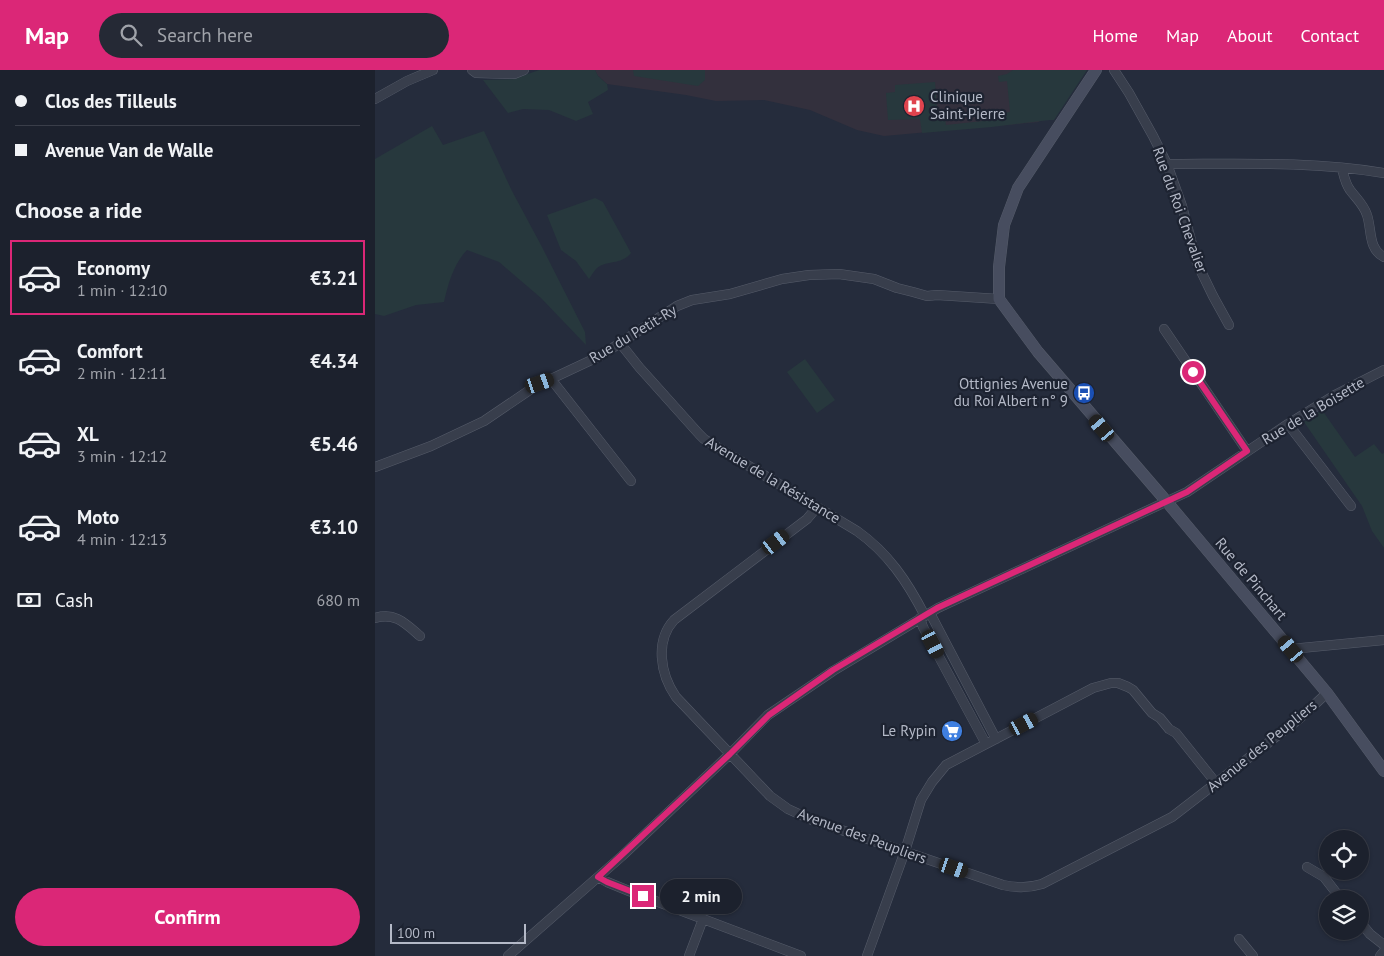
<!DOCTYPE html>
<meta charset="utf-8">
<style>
:root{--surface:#1c212d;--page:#252935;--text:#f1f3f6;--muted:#a0a3aa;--line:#3a3e49;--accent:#db2777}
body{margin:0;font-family:"PT Sans",sans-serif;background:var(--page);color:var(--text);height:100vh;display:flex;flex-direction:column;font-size:19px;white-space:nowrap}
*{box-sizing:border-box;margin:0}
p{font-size:16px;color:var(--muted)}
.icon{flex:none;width:28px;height:28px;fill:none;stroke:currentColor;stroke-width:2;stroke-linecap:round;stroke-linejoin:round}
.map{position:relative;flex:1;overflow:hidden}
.sheet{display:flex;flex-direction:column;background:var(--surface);width:375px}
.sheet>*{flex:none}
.hud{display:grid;align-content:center;height:110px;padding:0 15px;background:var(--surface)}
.buttons{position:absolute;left:944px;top:760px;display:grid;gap:10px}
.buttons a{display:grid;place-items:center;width:50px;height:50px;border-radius:50%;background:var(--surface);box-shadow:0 1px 4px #0004,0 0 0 1px var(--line);font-size:25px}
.scale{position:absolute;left:15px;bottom:12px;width:136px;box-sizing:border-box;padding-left:5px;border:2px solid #b4b9c7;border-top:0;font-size:14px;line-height:18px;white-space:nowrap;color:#b4b9c7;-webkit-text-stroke:4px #1d2331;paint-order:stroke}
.end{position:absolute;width:22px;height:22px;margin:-11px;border:6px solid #db2777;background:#fff;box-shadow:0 0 0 2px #fff}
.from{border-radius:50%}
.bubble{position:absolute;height:35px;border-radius:18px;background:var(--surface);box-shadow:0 1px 4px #0004,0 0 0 1px var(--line);font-size:16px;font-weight:600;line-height:35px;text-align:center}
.car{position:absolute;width:15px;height:30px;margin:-15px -8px;border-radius:6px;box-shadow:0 0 4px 1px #0007;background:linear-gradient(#222 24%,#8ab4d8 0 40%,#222 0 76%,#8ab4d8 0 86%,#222 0)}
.hud b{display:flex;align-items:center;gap:18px;height:48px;font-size:19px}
.hud b+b{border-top:1px solid var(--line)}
.hud i{width:12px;height:12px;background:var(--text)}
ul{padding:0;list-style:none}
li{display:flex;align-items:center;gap:15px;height:75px;margin:0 10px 8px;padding:0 5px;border:2px solid transparent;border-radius:0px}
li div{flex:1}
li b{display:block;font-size:19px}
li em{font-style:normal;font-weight:600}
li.on{border-color:var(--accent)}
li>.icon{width:45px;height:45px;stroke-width:1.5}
h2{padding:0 15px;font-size:22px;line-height:60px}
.pay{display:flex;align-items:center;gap:12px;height:55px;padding:0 15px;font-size:19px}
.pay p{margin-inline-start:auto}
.primary-button{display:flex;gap:10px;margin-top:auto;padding:10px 15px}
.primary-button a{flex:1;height:58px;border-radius:30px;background:var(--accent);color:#fff;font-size:20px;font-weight:600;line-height:58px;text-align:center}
header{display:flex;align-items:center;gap:30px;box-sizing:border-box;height:70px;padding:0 25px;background:var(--accent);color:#fff}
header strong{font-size:24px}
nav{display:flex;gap:28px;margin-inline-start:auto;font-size:18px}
.search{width:350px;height:45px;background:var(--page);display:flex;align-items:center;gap:12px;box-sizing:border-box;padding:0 18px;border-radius:28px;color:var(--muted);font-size:19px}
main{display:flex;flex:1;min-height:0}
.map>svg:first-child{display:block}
.medical{fill:#33303d}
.green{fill:#27383d}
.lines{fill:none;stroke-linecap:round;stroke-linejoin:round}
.minor-casing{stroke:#565c6a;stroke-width:10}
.secondary-casing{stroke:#565c6a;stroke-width:12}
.minor{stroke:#383e4c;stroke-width:9}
.secondary{stroke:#474d5f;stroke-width:11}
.route{stroke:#db2777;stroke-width:6}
.labels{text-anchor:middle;stroke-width:4.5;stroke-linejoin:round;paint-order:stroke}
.poi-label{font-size:15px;fill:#b4b9c7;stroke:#1d2331;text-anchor:end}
.street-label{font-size:15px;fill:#b4b9c7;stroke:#1d2331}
</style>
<header>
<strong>Map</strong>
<div class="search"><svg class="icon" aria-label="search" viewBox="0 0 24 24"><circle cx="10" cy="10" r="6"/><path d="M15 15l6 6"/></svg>Search here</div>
<nav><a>Home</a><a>Map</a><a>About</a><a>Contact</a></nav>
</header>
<main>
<section class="sheet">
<div class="hud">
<b><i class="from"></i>Clos des Tilleuls</b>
<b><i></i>Avenue Van de Walle</b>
</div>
<h2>Choose a ride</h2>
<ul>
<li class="on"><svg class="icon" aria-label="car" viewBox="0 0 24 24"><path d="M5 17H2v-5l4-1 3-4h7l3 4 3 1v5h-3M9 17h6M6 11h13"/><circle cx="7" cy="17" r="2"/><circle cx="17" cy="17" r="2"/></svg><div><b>Economy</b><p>1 min · 12:10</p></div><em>€3.21</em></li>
<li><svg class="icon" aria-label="car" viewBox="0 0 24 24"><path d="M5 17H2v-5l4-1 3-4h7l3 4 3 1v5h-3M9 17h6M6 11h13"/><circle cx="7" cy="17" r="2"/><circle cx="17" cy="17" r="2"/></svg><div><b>Comfort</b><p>2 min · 12:11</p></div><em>€4.34</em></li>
<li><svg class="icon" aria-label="car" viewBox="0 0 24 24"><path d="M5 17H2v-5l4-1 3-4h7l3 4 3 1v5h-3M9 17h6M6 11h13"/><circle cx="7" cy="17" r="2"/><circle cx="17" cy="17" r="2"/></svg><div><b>XL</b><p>3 min · 12:12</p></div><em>€5.46</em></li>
<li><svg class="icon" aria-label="car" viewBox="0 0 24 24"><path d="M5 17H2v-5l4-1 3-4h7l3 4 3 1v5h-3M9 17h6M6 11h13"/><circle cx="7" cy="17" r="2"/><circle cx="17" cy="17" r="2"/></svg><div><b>Moto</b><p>4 min · 12:13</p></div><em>€3.10</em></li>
</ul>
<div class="pay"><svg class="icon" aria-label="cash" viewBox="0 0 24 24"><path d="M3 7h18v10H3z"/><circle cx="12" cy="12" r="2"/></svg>Cash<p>680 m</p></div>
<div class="primary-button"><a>Confirm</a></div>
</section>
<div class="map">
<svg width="1009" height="886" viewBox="0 0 1009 886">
<rect width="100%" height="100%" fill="#252c3c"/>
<path class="medical" d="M220,0H661L664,52L509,66L482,60L435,40L389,30L341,31L311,25L232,14L223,6Z"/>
<path class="green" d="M164,0H220L223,6L232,14L233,20L213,32L218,44L201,51L174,40L148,39L133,43L108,10L139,9Z
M258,0H330V10L323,16L259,6Z
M638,0H712L679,50H675L617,57L547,63L545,49L513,50L511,23L520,22V15L560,12L563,49L570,48L571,55L627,49V43L635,42L632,11L624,12L623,6L632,4Z
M57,56L68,75L109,61L137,121L167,177L210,262L211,275L166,228L124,192L92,180C79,193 73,214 69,232L41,235L9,246L0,244V89Z
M220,128L228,132L256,183C247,195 232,190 222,198C219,201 216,206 214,209L201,191L186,180L172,145Z
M430,289L460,330L442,343L412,302Z
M947,340L980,387L999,374L1007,384L1009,383V478L997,461L987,436L929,352Z"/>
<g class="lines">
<g class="minor-casing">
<path id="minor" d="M97,0L101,3L139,4L149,0
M739,0L754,23L778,66L792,94L807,136L822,193L838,226L854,255
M0,29L32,11L58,0
M792,94C864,94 937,91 1009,103
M967,98C969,106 970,113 975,120C981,128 989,135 992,145C997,160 993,179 1009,187
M789,259L872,381
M245,273L264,297L324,364L329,369L482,461C513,483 532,511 550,546
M176,309L256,411
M913,354L976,436
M0,397L56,376L109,351L165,313L176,309L225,286L302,236L317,230L355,224L407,209L434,205L464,204L499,209L522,218L538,222L552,226L562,225L624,229
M442,437L432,449L299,550C280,571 285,604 301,627L395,726L413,739L437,750L628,815C641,818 654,818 667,814L797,747L924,649L952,623
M555,543L621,669
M0,548C20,542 30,553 45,566
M545,548L548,557L611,674
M916,579L1009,570
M932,797L949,807L966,829
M223,807L232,812L254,821L426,886
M985,852L995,864L1009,875
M864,869L878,886
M133,886L247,786L355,684L393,645L458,601L563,538L812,422L913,354L960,325L1009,300
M314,886L328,849
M492,886L530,781L546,730L557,712L571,695L718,618L736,613H743L753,617L758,620L777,643L785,648L794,659L801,663L841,713
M1005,886L1009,881"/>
</g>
<g class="secondary-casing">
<path id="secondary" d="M721,0L643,118L629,155L624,197V229L663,282L792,432L952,623L1009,701"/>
</g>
<use href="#minor" class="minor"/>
<use href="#secondary" class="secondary"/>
</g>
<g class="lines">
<path class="route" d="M268,826L232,812L223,807L355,684L394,645L458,600L562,538L812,422L872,381L818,302"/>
</g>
<defs>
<g id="hospital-disc" transform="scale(1.125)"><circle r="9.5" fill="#e0444e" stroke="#1d2331"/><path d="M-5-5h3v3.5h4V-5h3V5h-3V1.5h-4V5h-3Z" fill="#fff"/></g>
<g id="bus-disc" transform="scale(1.125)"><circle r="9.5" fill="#1a4fb4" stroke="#1d2331"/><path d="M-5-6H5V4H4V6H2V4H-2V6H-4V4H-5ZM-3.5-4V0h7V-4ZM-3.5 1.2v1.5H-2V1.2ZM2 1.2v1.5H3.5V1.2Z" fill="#fff"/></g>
<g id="supermarket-disc" transform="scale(1.125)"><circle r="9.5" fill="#3f7fe0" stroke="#1d2331"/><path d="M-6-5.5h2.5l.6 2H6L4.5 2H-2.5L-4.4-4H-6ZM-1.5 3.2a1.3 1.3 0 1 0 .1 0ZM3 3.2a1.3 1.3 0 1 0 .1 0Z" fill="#fff"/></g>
</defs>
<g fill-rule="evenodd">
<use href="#hospital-disc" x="539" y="36"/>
<use href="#bus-disc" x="709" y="323"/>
<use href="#supermarket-disc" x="577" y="661"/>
</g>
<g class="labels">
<g class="poi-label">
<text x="555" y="32" text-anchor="start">Clinique<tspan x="555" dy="17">Saint-Pierre</tspan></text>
<text x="693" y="319">Ottignies Avenue<tspan x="693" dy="17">du Roi Albert n° 9</tspan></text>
<text x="561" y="666">Le Rypin</text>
</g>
<g class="street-label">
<text transform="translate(805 140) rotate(70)" y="5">Rue du Roi Chevalier</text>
<text transform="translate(258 264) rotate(-31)" y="5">Rue du Petit-Ry</text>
<text transform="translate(938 341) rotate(-31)" y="5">Rue de la Boisette</text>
<text transform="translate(398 410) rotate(31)" y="5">Avenue de la Résistance</text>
<text transform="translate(876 509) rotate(50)" y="5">Rue de Pinchart</text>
<text transform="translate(887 676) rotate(-39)" y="5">Avenue des Peupliers</text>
<text transform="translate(487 766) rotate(20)" y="5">Avenue des Peupliers</text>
</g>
</g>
</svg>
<div class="buttons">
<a><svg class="icon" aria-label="locate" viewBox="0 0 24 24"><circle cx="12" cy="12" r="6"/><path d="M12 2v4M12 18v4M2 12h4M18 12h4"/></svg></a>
<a><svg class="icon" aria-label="layers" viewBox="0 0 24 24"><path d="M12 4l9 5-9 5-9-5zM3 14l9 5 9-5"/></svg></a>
</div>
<div class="scale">100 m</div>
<i class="end from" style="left:818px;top:302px"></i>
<i class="end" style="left:268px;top:826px"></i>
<div class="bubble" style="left:285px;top:809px;width:82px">2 min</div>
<i class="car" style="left:165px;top:313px;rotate:71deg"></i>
<i class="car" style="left:727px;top:358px;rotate:320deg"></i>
<i class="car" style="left:401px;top:472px;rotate:53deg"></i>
<i class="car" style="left:558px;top:574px;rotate:152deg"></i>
<i class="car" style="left:916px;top:579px;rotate:320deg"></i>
<i class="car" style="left:649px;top:654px;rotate:62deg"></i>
<i class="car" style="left:579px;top:798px;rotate:109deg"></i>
</div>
</main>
